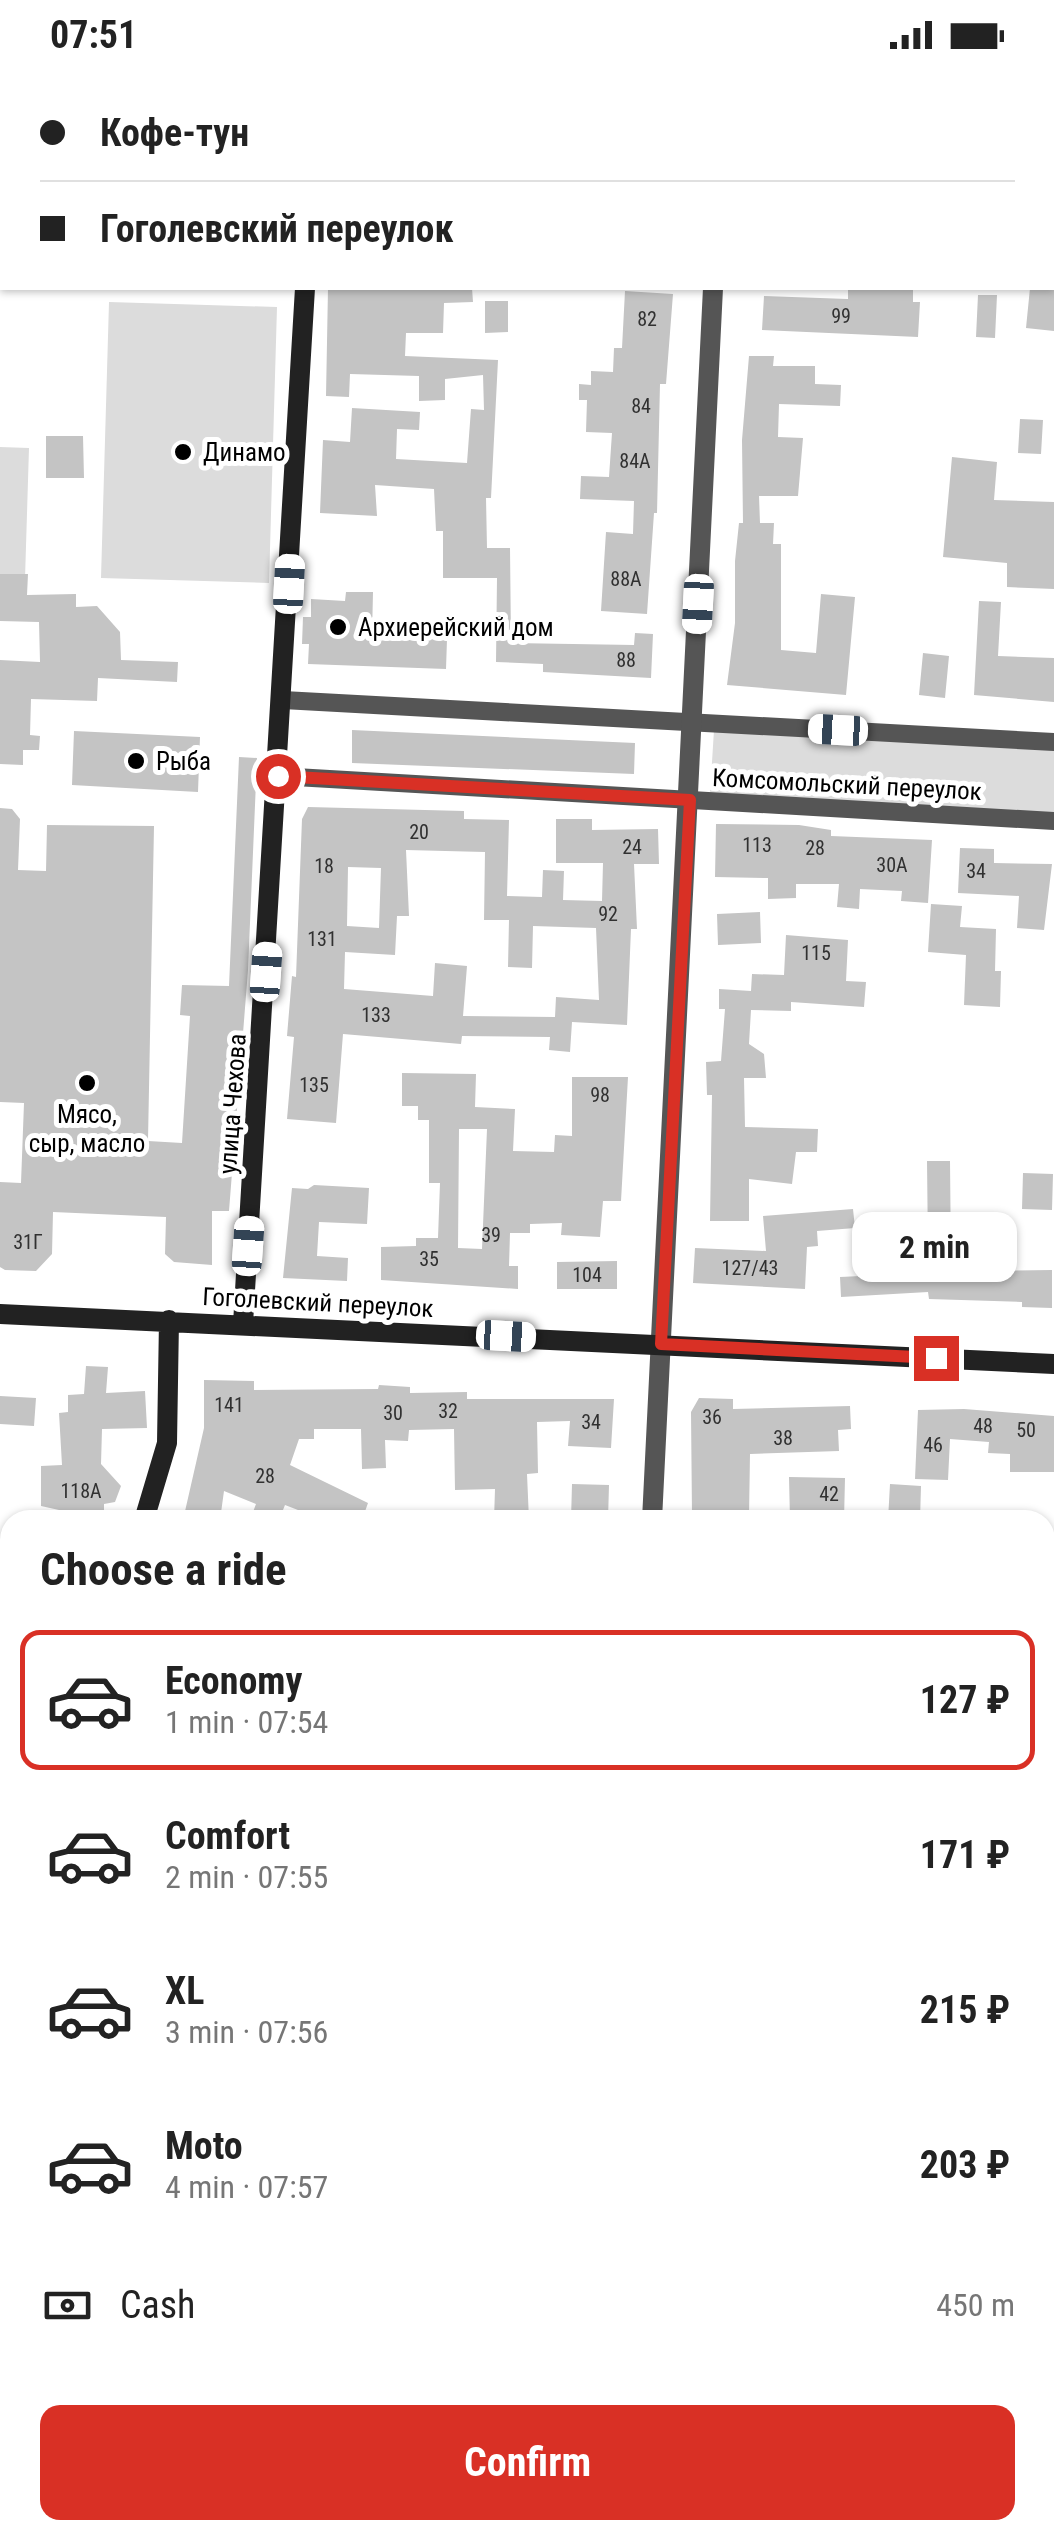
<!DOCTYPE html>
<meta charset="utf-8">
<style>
:root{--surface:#fff;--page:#f2f2f2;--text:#222;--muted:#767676;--line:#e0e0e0;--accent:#d93025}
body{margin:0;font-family:"Roboto Condensed",sans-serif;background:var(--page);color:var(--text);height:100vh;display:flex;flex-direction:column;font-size:38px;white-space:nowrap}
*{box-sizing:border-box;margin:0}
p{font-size:32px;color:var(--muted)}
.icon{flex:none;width:55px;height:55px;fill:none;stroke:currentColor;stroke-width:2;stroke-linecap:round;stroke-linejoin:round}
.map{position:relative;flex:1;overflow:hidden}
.side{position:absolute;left:0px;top:1440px;width:1055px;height:1030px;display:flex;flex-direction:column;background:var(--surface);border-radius:30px 30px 0 0;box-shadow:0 2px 8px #0004}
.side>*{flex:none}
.guide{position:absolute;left:0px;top:0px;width:1055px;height:220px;box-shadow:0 2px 8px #0004;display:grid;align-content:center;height:220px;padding:0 40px;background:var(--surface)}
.end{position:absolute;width:45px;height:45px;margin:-22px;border:12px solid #d93025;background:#fff;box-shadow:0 0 0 5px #fff}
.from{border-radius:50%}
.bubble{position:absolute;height:70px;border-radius:20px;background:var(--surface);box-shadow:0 2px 8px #0004;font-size:32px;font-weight:700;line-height:70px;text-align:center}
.car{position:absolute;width:30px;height:60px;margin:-30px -15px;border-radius:12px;box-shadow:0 0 8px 2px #0007;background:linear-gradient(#fff 24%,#345 0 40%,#fff 0 76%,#345 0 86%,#fff 0)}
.guide b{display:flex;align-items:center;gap:35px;height:95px;font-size:38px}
.guide b+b{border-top:2px solid var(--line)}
.guide i{width:25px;height:25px;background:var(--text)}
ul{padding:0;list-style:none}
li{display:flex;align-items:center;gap:30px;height:140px;margin:0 20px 15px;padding:0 20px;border:5px solid transparent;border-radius:20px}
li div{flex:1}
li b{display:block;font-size:38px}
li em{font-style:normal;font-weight:700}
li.current{border-color:var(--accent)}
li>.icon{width:90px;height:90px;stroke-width:1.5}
h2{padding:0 40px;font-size:45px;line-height:120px}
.pay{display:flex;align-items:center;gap:25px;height:110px;padding:0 40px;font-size:38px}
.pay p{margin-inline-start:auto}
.button{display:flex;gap:20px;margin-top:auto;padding:20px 40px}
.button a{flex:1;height:115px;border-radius:20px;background:var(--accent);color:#fff;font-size:40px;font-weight:700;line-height:115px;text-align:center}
.status{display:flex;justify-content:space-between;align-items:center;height:70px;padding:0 50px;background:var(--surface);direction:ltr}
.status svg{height:28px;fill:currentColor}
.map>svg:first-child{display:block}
.green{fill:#dcdcdc}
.building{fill:#c4c4c4;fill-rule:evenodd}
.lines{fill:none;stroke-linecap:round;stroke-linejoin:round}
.path{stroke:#777;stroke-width:4;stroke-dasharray:2.5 5;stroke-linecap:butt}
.service{stroke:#555;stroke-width:9}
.minor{stroke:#555;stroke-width:18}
.tertiary{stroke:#555;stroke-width:20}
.secondary{stroke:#222;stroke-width:20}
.tram{stroke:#000;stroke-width:2.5}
.route{stroke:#d93025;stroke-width:12}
.poi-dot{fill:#000;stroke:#fff;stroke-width:4}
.labels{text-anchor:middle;stroke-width:10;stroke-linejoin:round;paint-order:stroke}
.number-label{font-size:20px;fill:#313131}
.poi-label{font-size:25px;fill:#000;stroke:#fff;text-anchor:start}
.street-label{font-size:25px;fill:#000;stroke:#fff}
</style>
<div class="status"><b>07:51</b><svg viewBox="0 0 49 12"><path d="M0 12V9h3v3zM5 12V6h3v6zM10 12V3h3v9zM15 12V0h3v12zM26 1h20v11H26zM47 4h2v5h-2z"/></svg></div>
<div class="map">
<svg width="1054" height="2470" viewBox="0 0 1054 2470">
<rect width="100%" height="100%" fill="#fff"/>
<path class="green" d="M0,0H217L218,2H2V57Z
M109,232L277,237L269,513L101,508Z
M0,377L29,378L25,509L0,508Z
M714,660L1054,680V743L710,724Z"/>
<path class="building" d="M328,218H472L473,232L444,233L443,263H406L405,286L498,290L491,428H486L487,478H510L511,573L634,575L635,563L653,564L651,608L543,602V594L496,592L497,508H443V461H436L434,419L375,415L377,446L320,443L323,370L350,372L352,338L420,342L419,360L397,359L396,389L467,393L471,339L484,340L483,305L445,309V330L419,331V306L350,304L349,327L326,326Z
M848,218H913V232H920L918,267L762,260L764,226L848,229Z
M1030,218H1054V261L1026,258Z
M625,221L673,224L666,314H660L657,443H654L647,544L601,541L606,462L633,464L634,431L580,429L581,406L609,407L612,363L586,362L587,330H579V314L591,315V301L613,302L614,278H622Z
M978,225H997L995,268L976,267Z
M485,231H508V262L485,263Z
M749,286H774L773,296H815V314L841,315L840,336L779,334L778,367L803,368L798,426H759L760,453H774L773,474H781V580L816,583L821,524L855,527L846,625L727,615L735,553V491L739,453H743L742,370Z
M1020,349L1043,350L1041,384L1018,383Z
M46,366H83L84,408H46Z
M952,387L997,392L994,430L1054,432V519L1007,517V493L943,487Z
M0,504H28L27,525L76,524V537L97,536L120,562L121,590L178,592L177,612L98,608L97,631L31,629L30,665L40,666L39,680H23V695L0,694V590L40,592L39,552L0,551Z
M346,522H373L372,566L447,569L446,599L308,594L309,574H302L303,547H311V529L345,531Z
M979,531L1001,532L998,586L1054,588V632L974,625Z
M923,583L949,586L945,628L919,625Z
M352,660L635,673L634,704L352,693Z
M74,661L200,667L198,722L72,715Z
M239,687L257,688L248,900L229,1141H212V1195L174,1192L165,1184L166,1147L53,1142L52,1184L36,1201L5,1200L0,1197V1112L21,1113L24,1033L0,1032V738L12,739L20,749L18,800L46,801L47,755L154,756L148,1071L182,1073L190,946L180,945L182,915L229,916Z
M308,737L464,741V749L509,750L507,826L542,827L543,800L564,801L563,830L602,831L603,793H556V749H592V760L658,759L659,794H634L637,859H631L627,955L572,952L570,982L549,980L550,967L462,966L461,974L343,964L336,1053L287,1049L294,967L287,966L292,906L296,907L302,749ZM406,780L485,782L484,850H509L508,897L532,898L533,856L596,858L599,930L556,927L555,947L463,946L467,896L435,893L433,926L344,919L345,882L395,885L397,846H409ZM348,797L381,798L379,858L347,856Z
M716,754L799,755L831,760V766L932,770L928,833L901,831L902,821L860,819L859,839L837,837L839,814H796V828L768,829V808L715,807Z
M960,778L994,779V793L1052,794L1044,860L1017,858L1019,826L958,823Z
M931,834L962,836L960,857L996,859L995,901H1001L1000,937L964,935L966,885L928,882Z
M760,842L761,873L718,875L717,844Z
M786,865L848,870L846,911L866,912L864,937L791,932V941L751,940L749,974L764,984L766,1008H744L745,1057L818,1059L817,1082H796L792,1114L749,1109V1151H710L712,1025H707L706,992L721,991L725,939H719V919L751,921L752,904L784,905Z
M402,1003L476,1004L475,1037L515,1039L513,1081L554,1082L555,1065L572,1066V1007H628L621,1131H603L600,1167L561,1165L562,1153L530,1154V1163H510L509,1196H518V1219L381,1210V1177L416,1176V1168H438L440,1113H429V1050H418V1036H402ZM459,1059H487L482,1179L458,1178Z
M927,1091H950L951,1193L968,1192V1201L1052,1200V1238L1022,1237V1232L929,1229L928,1222L841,1227L840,1207L882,1205L880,1184L928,1181Z
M1023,1103L1053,1104L1052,1140L1022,1139Z
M314,1115L369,1118L367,1154L319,1152L317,1186L348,1188L347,1211L283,1208L292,1118L308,1119Z
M853,1139L855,1158L817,1161L818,1176L807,1177L805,1219L693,1213L695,1178L766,1181L763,1146Z
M617,1191V1219H557V1192Z
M86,1296L108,1297L106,1323L145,1321L147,1358L102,1359L101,1394L121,1416L115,1432L104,1434V1450L41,1436V1396L62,1395L59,1343L68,1342V1325L84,1324Z
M204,1310L254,1311V1320L378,1319L379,1315L410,1317V1323L467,1322V1329H614L611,1378L568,1376L570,1351L537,1352L538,1403L527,1404L529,1450H494L495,1419L455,1420L454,1359L409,1360L408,1371L385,1370L386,1398L362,1399L361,1359H314V1369H299L290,1395L368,1433L362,1450H324L285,1435L279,1450H250L256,1434L224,1421L220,1450H183L204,1358Z
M0,1326L36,1328L34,1356L0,1354Z
M699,1328L733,1329V1339L850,1336L851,1359L838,1360L839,1381L750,1384L749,1446H692L691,1342Z
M964,1339L1054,1346V1402H1010V1384L988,1383L989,1372L950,1369L948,1410L915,1409L918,1340Z
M789,1407L845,1408L844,1450H790Z
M572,1414L609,1415L608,1450H571Z
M890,1414L921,1416L920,1450H888Z"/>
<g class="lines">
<path class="path" d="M135,0L136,2
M257,0V2
M0,2294H10
M1045,2343L1054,2344"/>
<path class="service" d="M427,2V0"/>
<path class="minor" d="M1052,123H1054
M283,630L1054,672
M278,706L1054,751
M1054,1679V1712
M1046,1891L1054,1791
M969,2470L970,2460"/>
<path class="tertiary" d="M723,2V0
M0,65H2
M652,1450L713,218
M598,2470L599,2460"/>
<path class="secondary" d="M224,0V2
M0,1244L1054,1294
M243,1254L305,218
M144,1450L167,1373L169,1250
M0,1575L10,1572
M0,2259L10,2260
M1045,2306H1054"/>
<path class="tram" d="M0,2320L10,2321
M1045,2374L1054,2375"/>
</g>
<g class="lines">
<path class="route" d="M278,706L690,730L661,1274L936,1288"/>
</g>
<g class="poi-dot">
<circle cx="183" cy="382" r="10"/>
<circle cx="338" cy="557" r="10"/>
<circle cx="136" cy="691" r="10"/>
<circle cx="87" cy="1013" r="10"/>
</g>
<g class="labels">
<g class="number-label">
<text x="841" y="253">99</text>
<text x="647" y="256">82</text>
<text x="641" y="343">84</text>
<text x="635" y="398">84А</text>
<text x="626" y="516">88А</text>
<text x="626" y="597">88</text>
<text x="419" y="769">20</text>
<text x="757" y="782">113</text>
<text x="632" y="784">24</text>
<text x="815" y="785">28</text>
<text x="892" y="802">30А</text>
<text x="324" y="803">18</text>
<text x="976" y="808">34</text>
<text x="608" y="851">92</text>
<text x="322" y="876">131</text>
<text x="816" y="890">115</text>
<text x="376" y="952">133</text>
<text x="314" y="1022">135</text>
<text x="600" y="1032">98</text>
<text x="491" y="1172">39</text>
<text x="28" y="1179">31Г</text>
<text x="429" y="1196">35</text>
<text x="750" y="1205">127/43</text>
<text x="587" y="1212">104</text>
<text x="229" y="1342">141</text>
<text x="448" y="1348">32</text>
<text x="393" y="1350">30</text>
<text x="712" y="1354">36</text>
<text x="591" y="1359">34</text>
<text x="983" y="1363">48</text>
<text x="1026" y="1367">50</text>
<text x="783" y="1375">38</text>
<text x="933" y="1382">46</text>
<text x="265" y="1413">28</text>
<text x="81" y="1428">118А</text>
<text x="829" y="1431">42</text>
</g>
<g class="poi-label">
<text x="203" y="391">Динамо</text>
<text x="358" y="566">Архиерейский дом</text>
<text x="156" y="700">Рыба</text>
<text x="87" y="1053" text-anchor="middle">Мясо,<tspan x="87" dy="29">сыр, масло</tspan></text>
</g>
<g class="street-label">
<text transform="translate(847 714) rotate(3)" y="9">Комсомольский переулок</text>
<text transform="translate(232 1034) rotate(-86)" y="9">улица Чехова</text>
<text transform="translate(318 1232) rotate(3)" y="9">Гоголевский переулок</text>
</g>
</g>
</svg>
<i class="end from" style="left:278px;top:706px"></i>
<i class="end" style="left:936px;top:1288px"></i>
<div class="bubble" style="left:852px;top:1142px;width:165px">2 min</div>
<i class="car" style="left:289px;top:514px;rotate:3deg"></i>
<i class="car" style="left:698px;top:534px;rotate:183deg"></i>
<i class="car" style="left:838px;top:660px;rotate:273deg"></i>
<i class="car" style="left:266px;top:902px;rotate:4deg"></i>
<i class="car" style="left:248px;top:1176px;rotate:4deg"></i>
<i class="car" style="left:506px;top:1266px;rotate:93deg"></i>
<div class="guide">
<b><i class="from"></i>Кофе-тун</b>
<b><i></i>Гоголевский переулок</b>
</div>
<section class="side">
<h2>Choose a ride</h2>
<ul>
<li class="current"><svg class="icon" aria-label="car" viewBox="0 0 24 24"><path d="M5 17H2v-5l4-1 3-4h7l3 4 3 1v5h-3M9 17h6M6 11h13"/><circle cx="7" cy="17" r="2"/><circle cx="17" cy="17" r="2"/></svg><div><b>Economy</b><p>1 min · 07:54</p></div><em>127 ₽</em></li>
<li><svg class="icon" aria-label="car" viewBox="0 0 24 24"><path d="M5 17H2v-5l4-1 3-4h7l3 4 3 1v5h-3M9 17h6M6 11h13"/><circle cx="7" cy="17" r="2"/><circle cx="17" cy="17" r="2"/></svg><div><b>Comfort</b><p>2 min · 07:55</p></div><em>171 ₽</em></li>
<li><svg class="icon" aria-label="car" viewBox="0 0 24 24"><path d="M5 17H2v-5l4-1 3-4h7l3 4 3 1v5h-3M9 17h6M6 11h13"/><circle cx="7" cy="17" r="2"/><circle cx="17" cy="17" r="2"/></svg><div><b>XL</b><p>3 min · 07:56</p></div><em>215 ₽</em></li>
<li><svg class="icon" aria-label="car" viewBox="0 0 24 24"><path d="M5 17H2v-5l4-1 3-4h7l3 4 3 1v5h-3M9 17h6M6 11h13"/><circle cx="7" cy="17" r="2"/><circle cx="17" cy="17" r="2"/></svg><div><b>Moto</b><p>4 min · 07:57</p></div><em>203 ₽</em></li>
</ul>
<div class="pay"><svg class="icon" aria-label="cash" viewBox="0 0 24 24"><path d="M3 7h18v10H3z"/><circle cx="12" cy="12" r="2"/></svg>Cash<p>450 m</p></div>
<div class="button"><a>Confirm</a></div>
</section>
</div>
